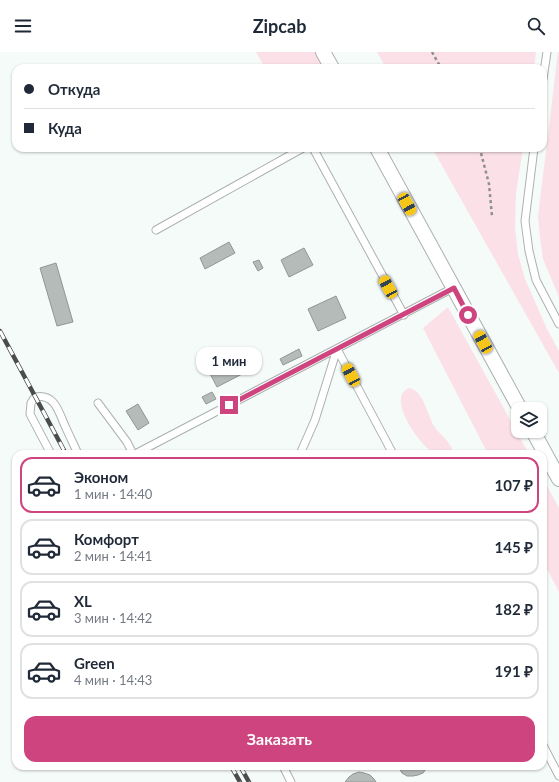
<!DOCTYPE html>
<html lang="ru">
<meta charset="utf-8">
<style>
:root{--surface:#fff;--page:#f2f2f3;--text:#1f2937;--muted:#747a83;--line:#e0e1e3;--accent:#ce447e}
body{margin:0;font-family:Lato,sans-serif;background:var(--page);color:var(--text);height:100vh;display:flex;flex-direction:column;font-size:15px;white-space:nowrap}
*{box-sizing:border-box;margin:0}
p{font-size:13px;color:var(--muted)}
.icon{flex:none;width:22px;height:22px;fill:none;stroke:currentColor;stroke-width:2;stroke-linecap:round;stroke-linejoin:round}
.map{position:relative;flex:1;overflow:hidden}
.details{position:absolute;left:12px;top:398px;width:535px;height:320px;display:flex;flex-direction:column;background:var(--surface);border-radius:12px;box-shadow:0 1px 3px #0004}
.details>*{flex:none}
.banner{position:absolute;left:12px;top:12px;width:535px;height:88px;border-radius:12px;box-shadow:0 1px 3px #0004;display:grid;align-content:center;height:88px;padding:0 12px;background:var(--surface)}
.fabs{position:absolute;left:511px;top:350px;display:grid;gap:8px}
.fabs a{display:grid;place-items:center;width:36px;height:36px;border-radius:8px;background:var(--surface);box-shadow:0 1px 3px #0004;font-size:20px}
.end{position:absolute;width:18px;height:18px;margin:-9px;border:5px solid #ce447e;background:#fff;box-shadow:0 0 0 2px #fff}
.from{border-radius:50%}
.bubble{position:absolute;height:28px;border-radius:12px;background:var(--surface);box-shadow:0 1px 3px #0004;font-size:13px;font-weight:700;line-height:28px;text-align:center}
.car{position:absolute;width:12px;height:24px;margin:-12px -6px;border-radius:5px;box-shadow:0 0 3px 1px #0007;background:linear-gradient(#f5c518 24%,#345 0 40%,#f5c518 0 76%,#345 0 86%,#f5c518 0)}
.banner b{display:flex;align-items:center;gap:14px;height:38px;font-size:15px}
.banner b+b{border-top:1px solid var(--line)}
.banner i{width:10px;height:10px;background:var(--text)}
ul{padding:7px 0 0;list-style:none}
li{display:flex;align-items:center;gap:12px;height:56px;margin:0 8px 6px;padding:0 4px;border:2px solid var(--line);border-radius:12px}
li div{flex:1}
li b{display:block;font-size:15px}
li em{font-style:normal;font-weight:700}
li.current{border-color:var(--accent)}
li>.icon{width:36px;height:36px;stroke-width:1.5}
.cta{display:flex;gap:8px;margin-top:auto;padding:8px 12px}
.cta a{flex:1;height:46px;border-radius:12px;background:var(--accent);color:#fff;font-size:16px;font-weight:700;line-height:46px;text-align:center}
header{display:flex;justify-content:space-between;align-items:center;height:52px;padding:0 12px;background:var(--surface);font-size:18px;font-weight:700}
.map>svg:first-child{display:block}
.green{fill:#fbe0e8}
.building{fill:#b5bbb9;stroke:#909694}
.lines{fill:none;stroke-linecap:round;stroke-linejoin:round}
.lane-casing{stroke:#acb1b0;stroke-width:9}
.street-casing{stroke:#acb1b0;stroke-width:16}
.path{stroke:#8c908f;stroke-width:2.5;stroke-dasharray:3 3;stroke-linecap:butt}
.lane{stroke:#fff;stroke-width:7}
.street{stroke:#fff;stroke-width:14}
.rail-casing{stroke:#4a4d4c;stroke-width:4.5}
.rail{stroke:#fff;stroke-width:3;stroke-dasharray:9;stroke-linecap:butt}
.route{stroke:#ce447e;stroke-width:5}
</style>
<header><svg class="icon" aria-label="menu" viewBox="0 0 24 24"><path d="M4 6h16M4 12h16M4 18h16"/></svg>Zipcab<svg class="icon" aria-label="search" viewBox="0 0 24 24"><circle cx="10" cy="10" r="6"/><path d="M15 15l6 6"/></svg></header>
<div class="map">
<svg width="559" height="730" viewBox="0 0 559 730">
<rect width="100%" height="100%" fill="#f5fbf9"/>
<path class="green" d="M256,0H316L325,16H265Z
M377,0H536L534,16H386Z
M558,0H559V245L543,207L540,186L538,164Z
M432,96H523L516,141L515,176L518,202L525,227L547,277L559,299V321Z
M448,255L529,402H488L423,276Z
M409,336C424,339 427,362 434,374C438,381 446,386 450,393L452,396L450,402C445,402 439,403 434,401C420,394 385,345 409,336Z
M543,427L559,456V540L543,509Z"/>
<path class="building" d="M229,190L235,201L205,217L200,206Z
M304,196L313,213L289,225L281,208Z
M259,208L263,216L258,219L253,210Z
M56,211L73,270L57,274L40,216Z
M336,244L346,266L318,279L308,257Z
M299,297L302,304L283,313L280,307Z
M233,301L244,321L217,335L206,314Z
M212,340L216,347L206,352L202,345Z
M138,352L149,371L138,378L126,359Z
M398,714H428L423,721L418,723L413,724H407L402,721Z
M359,720L364,721L370,723L374,727L376,730H345L349,725L353,722Z"/>
<g class="lines">
<g class="lane-casing">
<path id="lane" d="M543,27L547,0
M313,96L404,263
M534,96L525,169L529,199L536,228L559,272
M156,178L303,96
M337,297L393,402
M98,351L127,390L133,402
M51,402L30,362L31,351L35,345C56,341 59,362 66,376C70,385 74,393 78,402
M135,402L453,236
M300,402L315,368L337,297
M543,693L559,724
M283,714L291,730"/>
</g>
<g class="street-casing">
<path id="street" d="M323,0L332,16
M377,96L520,357
M533,379L559,427"/>
</g>
<path class="path" d="M432,0L441,16
M478,96L481,101L489,132L492,164"/>
<use href="#lane" class="lane"/>
<use href="#street" class="street"/>
<g class="rail-casing">
<path id="rail" d="M0,279L66,402
M231,714L240,730
M240,714L249,730"/>
</g>
<use href="#rail" class="rail"/>
</g>
<g class="lines">
<path class="route" d="M229,353L454,236L468,263"/>
</g>
</svg>
<div class="fabs">
<a><svg class="icon" aria-label="layers" viewBox="0 0 24 24"><path d="M12 4l9 5-9 5-9-5zM3 14l9 5 9-5"/></svg></a>
</div>
<i class="end from" style="left:468px;top:263px"></i>
<i class="end" style="left:229px;top:353px"></i>
<div class="bubble" style="left:196px;top:295px;width:66px">1 мин</div>
<i class="car" style="left:407px;top:152px;rotate:151deg"></i>
<i class="car" style="left:388px;top:235px;rotate:331deg"></i>
<i class="car" style="left:483px;top:290px;rotate:331deg"></i>
<i class="car" style="left:351px;top:323px;rotate:332deg"></i>
<div class="banner">
<b><i class="from"></i>Откуда</b>
<b><i></i>Куда</b>
</div>
<section class="details">
<ul>
<li class="current"><svg class="icon" aria-label="car" viewBox="0 0 24 24"><path d="M5 17H2v-5l4-1 3-4h7l3 4 3 1v5h-3M9 17h6M6 11h13"/><circle cx="7" cy="17" r="2"/><circle cx="17" cy="17" r="2"/></svg><div><b>Эконом</b><p>1 мин · 14:40</p></div><em>107 ₽</em></li>
<li><svg class="icon" aria-label="car" viewBox="0 0 24 24"><path d="M5 17H2v-5l4-1 3-4h7l3 4 3 1v5h-3M9 17h6M6 11h13"/><circle cx="7" cy="17" r="2"/><circle cx="17" cy="17" r="2"/></svg><div><b>Комфорт</b><p>2 мин · 14:41</p></div><em>145 ₽</em></li>
<li><svg class="icon" aria-label="car" viewBox="0 0 24 24"><path d="M5 17H2v-5l4-1 3-4h7l3 4 3 1v5h-3M9 17h6M6 11h13"/><circle cx="7" cy="17" r="2"/><circle cx="17" cy="17" r="2"/></svg><div><b>XL</b><p>3 мин · 14:42</p></div><em>182 ₽</em></li>
<li><svg class="icon" aria-label="car" viewBox="0 0 24 24"><path d="M5 17H2v-5l4-1 3-4h7l3 4 3 1v5h-3M9 17h6M6 11h13"/><circle cx="7" cy="17" r="2"/><circle cx="17" cy="17" r="2"/></svg><div><b>Green</b><p>4 мин · 14:43</p></div><em>191 ₽</em></li>
</ul>
<div class="cta"><a>Заказать</a></div>
</section>
</div>
